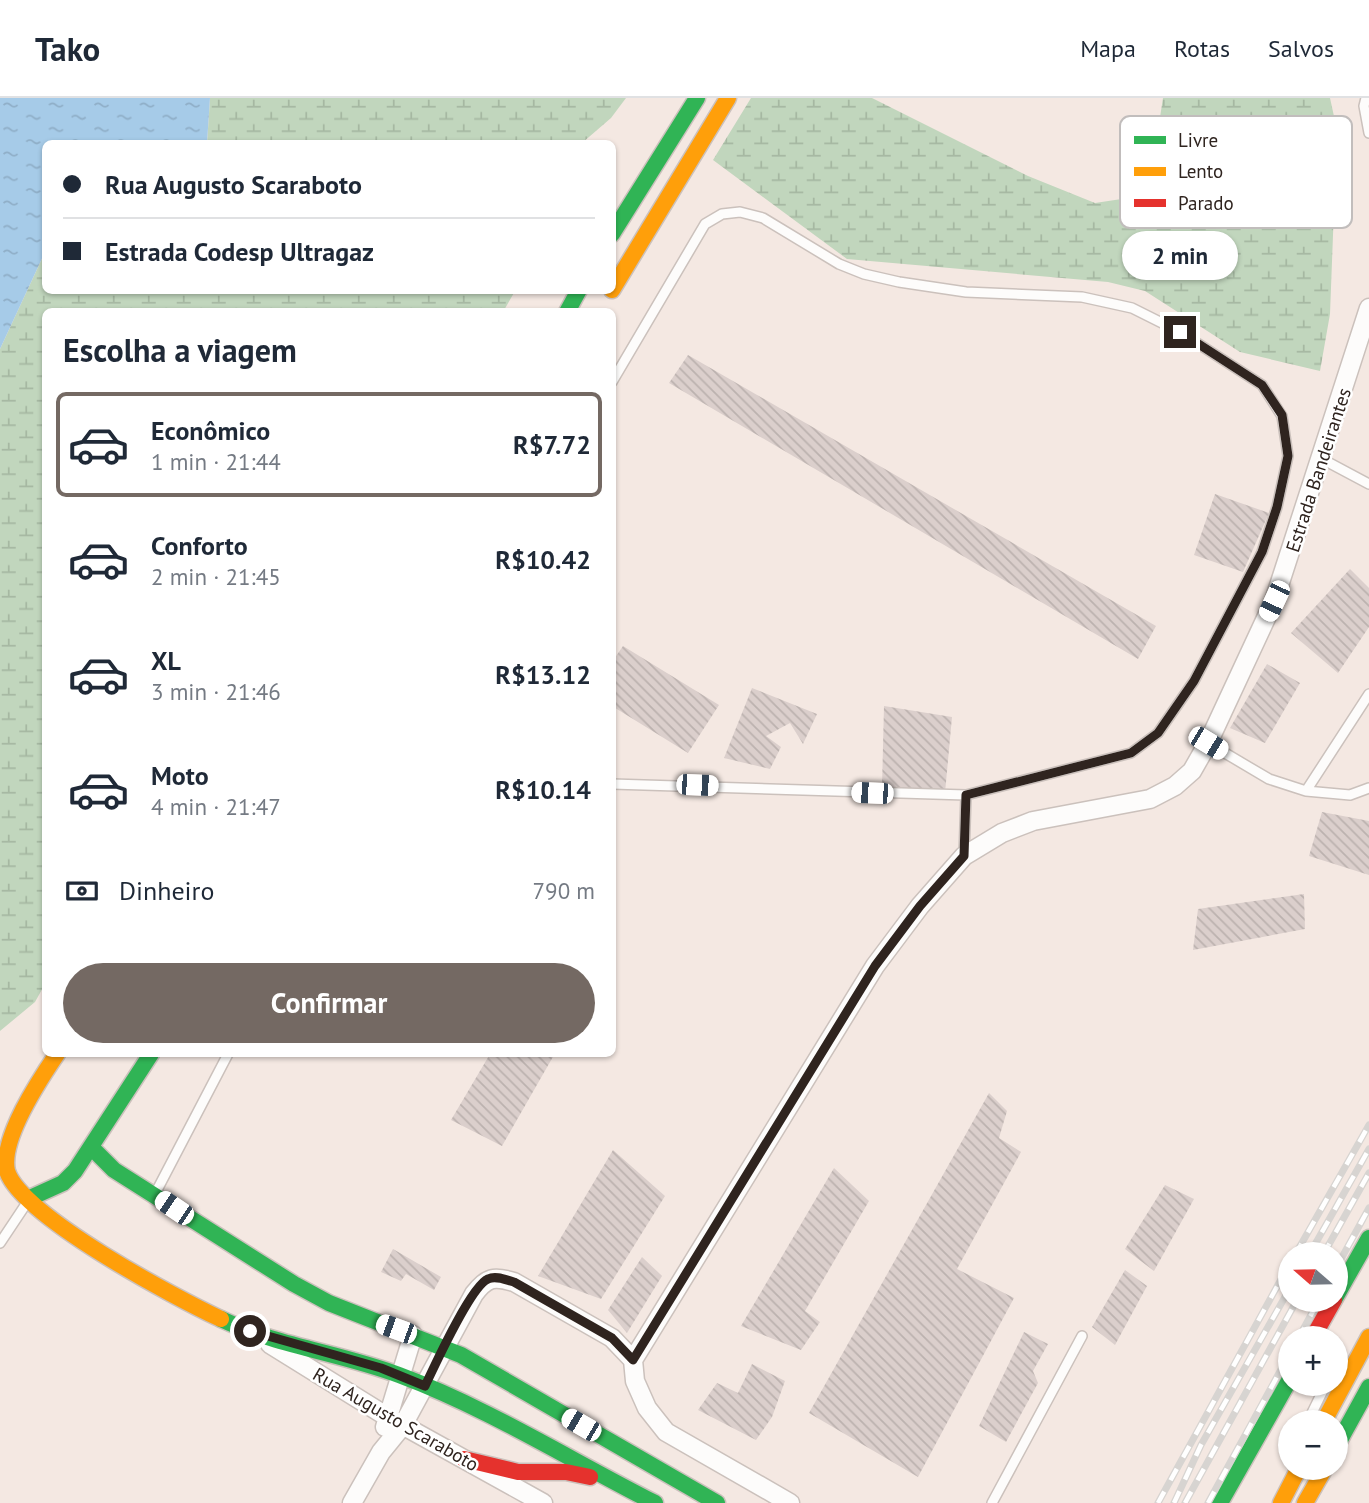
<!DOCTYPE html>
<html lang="pt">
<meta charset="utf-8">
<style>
:root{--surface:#fff;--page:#f2f2f3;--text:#1f2937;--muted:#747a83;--line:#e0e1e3;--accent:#746963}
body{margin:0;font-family:"PT Sans",sans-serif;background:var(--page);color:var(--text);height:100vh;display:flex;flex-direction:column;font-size:26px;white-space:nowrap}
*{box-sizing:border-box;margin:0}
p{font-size:23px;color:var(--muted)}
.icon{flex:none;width:38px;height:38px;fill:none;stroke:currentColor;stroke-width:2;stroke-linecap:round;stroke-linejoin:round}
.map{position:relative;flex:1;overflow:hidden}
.side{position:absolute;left:42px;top:210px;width:574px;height:749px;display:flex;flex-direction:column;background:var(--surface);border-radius:10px;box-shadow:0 2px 5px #0004}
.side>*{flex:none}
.guide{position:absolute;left:42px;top:42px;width:574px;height:154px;border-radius:10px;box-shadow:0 2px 5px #0004;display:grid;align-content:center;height:154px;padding:0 21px;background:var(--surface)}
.needle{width:46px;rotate:290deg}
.controls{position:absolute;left:1278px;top:1144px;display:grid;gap:14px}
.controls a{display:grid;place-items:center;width:70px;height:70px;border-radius:50%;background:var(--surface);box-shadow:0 2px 5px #0004;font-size:35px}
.end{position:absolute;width:32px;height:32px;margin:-16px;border:9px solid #2f241f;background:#fff;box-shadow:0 0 0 4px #fff}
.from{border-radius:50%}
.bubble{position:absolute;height:49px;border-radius:24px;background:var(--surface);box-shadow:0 2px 5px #0004;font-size:23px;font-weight:700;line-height:49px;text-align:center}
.car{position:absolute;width:21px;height:42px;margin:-21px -10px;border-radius:9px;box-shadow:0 0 5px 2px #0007;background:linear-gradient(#fff 24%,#345 0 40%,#fff 0 76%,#345 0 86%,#fff 0)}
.guide b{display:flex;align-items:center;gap:24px;height:66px;font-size:26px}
.guide b+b{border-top:2px solid var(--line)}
.guide i{width:18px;height:18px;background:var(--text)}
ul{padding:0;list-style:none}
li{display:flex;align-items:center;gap:21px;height:105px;margin:0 14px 10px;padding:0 7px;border:4px solid transparent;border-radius:10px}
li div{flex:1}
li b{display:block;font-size:26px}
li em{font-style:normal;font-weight:700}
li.active{border-color:var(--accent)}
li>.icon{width:63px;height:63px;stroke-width:1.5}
h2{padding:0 21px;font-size:32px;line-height:84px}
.pay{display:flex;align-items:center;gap:18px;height:77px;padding:0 21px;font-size:26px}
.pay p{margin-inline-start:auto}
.cta{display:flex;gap:14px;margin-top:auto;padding:14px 21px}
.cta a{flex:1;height:80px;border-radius:42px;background:var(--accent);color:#fff;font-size:28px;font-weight:700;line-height:80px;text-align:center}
header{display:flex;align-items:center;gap:42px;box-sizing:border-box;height:98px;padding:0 35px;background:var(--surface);border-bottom:2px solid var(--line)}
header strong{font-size:33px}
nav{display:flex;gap:38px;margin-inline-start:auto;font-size:24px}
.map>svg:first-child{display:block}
.wetland{fill:url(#wetland-marsh)}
.water{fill:url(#water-ripples)}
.building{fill:url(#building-back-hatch)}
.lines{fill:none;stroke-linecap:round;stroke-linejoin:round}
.lane-casing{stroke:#cbc1bc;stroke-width:12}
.street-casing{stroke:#cbc1bc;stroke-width:21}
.fast-casing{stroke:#cbc1bc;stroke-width:19}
.slow-casing{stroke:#cbc1bc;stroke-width:19}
.jam-casing{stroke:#cbc1bc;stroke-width:19}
.lane{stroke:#fdfcfb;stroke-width:9}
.street{stroke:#fdfcfb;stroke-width:18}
.fast{stroke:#30b455;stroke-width:16}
.slow{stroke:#ff9f0a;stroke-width:16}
.jam{stroke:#e5322d;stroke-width:16}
.rail-casing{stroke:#d7d4d1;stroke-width:7}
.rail{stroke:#fff;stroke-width:4.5;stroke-dasharray:13;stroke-linecap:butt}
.route{stroke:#2f241f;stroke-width:9}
.labels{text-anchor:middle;stroke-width:5;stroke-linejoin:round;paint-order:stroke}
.street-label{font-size:19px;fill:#2f241f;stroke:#fff}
.key{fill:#fff;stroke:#c1bdbc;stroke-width:2}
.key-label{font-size:19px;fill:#2f241f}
</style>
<header>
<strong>Tako</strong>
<nav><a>Mapa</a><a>Rotas</a><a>Salvos</a></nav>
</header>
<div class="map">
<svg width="1369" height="1405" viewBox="0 0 1369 1405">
<defs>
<pattern id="wetland-marsh" width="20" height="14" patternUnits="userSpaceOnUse" patternTransform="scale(1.75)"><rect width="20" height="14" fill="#c1d6bd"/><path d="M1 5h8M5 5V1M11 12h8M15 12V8" fill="none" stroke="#a6b8a2"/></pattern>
<pattern id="water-ripples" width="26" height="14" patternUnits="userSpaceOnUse" patternTransform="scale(1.75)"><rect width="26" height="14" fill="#a6cbe8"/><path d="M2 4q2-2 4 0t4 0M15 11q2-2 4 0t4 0" fill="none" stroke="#8faec7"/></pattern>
<pattern id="building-back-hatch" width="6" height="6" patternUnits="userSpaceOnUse" patternTransform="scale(1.75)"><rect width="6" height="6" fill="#dbcfcc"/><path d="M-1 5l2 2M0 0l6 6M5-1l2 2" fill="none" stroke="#bcb2af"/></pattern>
</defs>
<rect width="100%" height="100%" fill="#f4e8e2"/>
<path class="wetland" d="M210,0H626L611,20L582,45L207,46Z
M751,0H872L1028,78L1095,105L1148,97L1163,0H1330L1337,32L1330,216L1320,273L1240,254L1145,193L1108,184L847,161L713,62Z
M45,154L46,192L515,193L503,214H46L45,886L35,904L0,933V251Z"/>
<path class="water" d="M0,0H210L207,45L46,46L45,154L0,251Z"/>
<path class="building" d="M688,257L1156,528L1138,561L669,285Z
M1215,396L1269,415L1243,474L1194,457Z
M1350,471L1369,490V529L1338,575L1291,535Z
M623,548L719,607L688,655L612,608V564Z
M1267,566L1300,585L1265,645L1230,630Z
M752,590L817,616L803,646L790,625L766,638L781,649L770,671L724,660Z
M884,608L952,619L945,695L882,689Z
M1322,714L1369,723V777L1309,758Z
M1304,796L1305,831L1193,852L1198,811Z
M490,956L554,957L502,1048L451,1022Z
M989,995L1007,1013L999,1040L1021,1054L957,1171L1014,1200L918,1379L809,1315Z
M613,1052L665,1098L601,1201L538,1178Z
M834,1070L869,1103L805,1213L820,1224L801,1252L741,1228Z
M1165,1087L1194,1101L1154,1173L1125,1151Z
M393,1151L441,1179L434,1192L406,1176L401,1183L381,1174Z
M642,1159L662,1178L627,1235L608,1212Z
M1125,1172L1147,1188L1115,1247L1092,1229Z
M1024,1234L1048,1246L1033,1273L1038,1285L1006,1344L979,1328Z
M752,1266L785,1283L772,1319L756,1342L698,1312L717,1285L738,1295Z"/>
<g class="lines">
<g class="lane-casing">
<path id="lane" d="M1366,0L1364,8L1369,35
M612,284L705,126L722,116L740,114L763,120L839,166L864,176L899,184L966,194L1082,199L1132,210L1180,234L1262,287L1282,318L1288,358L1277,409L1262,454L1194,583L1158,635L1131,655L966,697L612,686
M1322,361L1369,386
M1208,645L1269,681L1306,693L1369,596
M1306,693L1350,697L1369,690
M964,758L966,697
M156,1094L228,956
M0,1145L28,1103
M1310,1319L1326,1286
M992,1405L1082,1238"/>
</g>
<g class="street-casing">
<path id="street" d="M270,1246L386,1318L543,1405
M633,1262L875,868L920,808L964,758L1002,735L1033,723L1150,701L1175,688L1192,673L1208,645L1274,503L1369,210
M385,1329L413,1237
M352,1405L381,1354L403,1327L474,1196C487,1179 494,1178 514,1184L612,1240L633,1262L635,1283L647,1310L666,1334L790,1405"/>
</g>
<g class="fast-casing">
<path id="fast" d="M612,136L697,0
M567,214L579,192
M91,1049L114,1072L294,1186L329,1205L461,1257L717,1405
M30,1100L63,1085L75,1073L151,956
M1335,1200L1369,1140
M221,1221C277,1248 341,1255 399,1277C488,1310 570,1362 655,1405
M1335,1351L1369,1289
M1220,1405L1290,1281"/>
</g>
<g class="slow-casing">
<path id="slow" d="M612,192L728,0
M57,956C40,981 0,1041 7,1073C21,1118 176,1200 221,1221
M1323,1325L1369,1239
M1281,1405L1299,1370
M1305,1405L1325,1370"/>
</g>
<g class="jam-casing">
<path id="jam" d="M1312,1241L1334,1202
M464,1361L518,1374H566L590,1379"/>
</g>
<use href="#lane" class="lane"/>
<use href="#street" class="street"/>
<use href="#fast" class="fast"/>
<use href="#slow" class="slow"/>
<use href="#jam" class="jam"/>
<g class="rail-casing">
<path id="rail" d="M1295,1157L1369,1027
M1309,1157L1369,1051
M1323,1157L1369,1075
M1335,1172L1369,1110
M1298,1241L1319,1202
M1158,1405L1290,1165
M1174,1405L1201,1347L1290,1190
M1185,1405L1297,1202
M1208,1405L1290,1255"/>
</g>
<use href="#rail" class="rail"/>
</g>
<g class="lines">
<path class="route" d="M250,1233L381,1270L425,1288C434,1269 471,1188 488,1181C496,1177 506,1182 514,1184L612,1240L633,1262L875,868L920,808L964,758L966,697L1131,655L1158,635L1194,583L1262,454L1277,409L1288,358L1282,317L1262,287L1180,234"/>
</g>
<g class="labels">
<g class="street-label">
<text transform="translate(1318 372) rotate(-72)" y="7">Estrada Bandeirantes</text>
<text transform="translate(396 1321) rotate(30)" y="7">Rua Augusto Scaraboto</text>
</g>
</g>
<rect x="1120" y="18" width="232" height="112" rx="10" class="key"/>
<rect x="1134" y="38" width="32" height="8" fill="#30b455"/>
<rect x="1134" y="69" width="32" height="9" fill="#ff9f0a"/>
<rect x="1134" y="101" width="32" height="8" fill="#e5322d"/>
<g class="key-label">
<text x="1178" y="49">Livre</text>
<text x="1178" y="80">Lento</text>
<text x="1178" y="112">Parado</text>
</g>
</svg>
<div class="controls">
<a><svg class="needle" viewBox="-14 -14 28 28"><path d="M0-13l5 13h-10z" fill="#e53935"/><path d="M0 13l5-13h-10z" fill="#747a83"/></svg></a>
<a>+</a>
<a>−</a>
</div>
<i class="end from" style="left:250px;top:1233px"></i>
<i class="end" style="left:1180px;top:234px"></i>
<div class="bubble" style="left:1122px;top:133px;width:116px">2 min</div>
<i class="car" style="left:1274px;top:503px;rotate:205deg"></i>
<i class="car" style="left:1208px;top:645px;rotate:121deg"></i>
<i class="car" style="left:697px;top:687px;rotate:92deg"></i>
<i class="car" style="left:872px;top:695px;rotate:272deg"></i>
<i class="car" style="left:174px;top:1110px;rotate:304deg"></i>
<i class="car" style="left:396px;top:1231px;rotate:290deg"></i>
<i class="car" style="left:581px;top:1327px;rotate:300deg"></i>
<div class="guide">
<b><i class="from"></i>Rua Augusto Scaraboto</b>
<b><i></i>Estrada Codesp Ultragaz</b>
</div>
<section class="side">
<h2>Escolha a viagem</h2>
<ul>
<li class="active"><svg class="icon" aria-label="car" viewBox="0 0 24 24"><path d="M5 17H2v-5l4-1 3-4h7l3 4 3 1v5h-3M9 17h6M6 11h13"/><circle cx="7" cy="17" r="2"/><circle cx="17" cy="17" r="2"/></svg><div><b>Econômico</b><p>1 min · 21:44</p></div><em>R$7.72</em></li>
<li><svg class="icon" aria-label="car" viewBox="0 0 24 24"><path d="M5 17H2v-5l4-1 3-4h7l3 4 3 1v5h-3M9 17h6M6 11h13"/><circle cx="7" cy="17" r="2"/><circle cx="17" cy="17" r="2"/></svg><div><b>Conforto</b><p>2 min · 21:45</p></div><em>R$10.42</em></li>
<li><svg class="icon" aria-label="car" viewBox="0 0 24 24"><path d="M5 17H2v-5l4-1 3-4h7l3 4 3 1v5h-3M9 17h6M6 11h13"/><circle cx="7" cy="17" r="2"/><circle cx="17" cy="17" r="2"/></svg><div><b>XL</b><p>3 min · 21:46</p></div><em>R$13.12</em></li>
<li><svg class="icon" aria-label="car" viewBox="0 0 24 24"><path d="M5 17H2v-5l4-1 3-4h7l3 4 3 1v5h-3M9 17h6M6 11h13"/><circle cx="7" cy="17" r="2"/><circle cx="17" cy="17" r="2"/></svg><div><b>Moto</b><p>4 min · 21:47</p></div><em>R$10.14</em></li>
</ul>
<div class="pay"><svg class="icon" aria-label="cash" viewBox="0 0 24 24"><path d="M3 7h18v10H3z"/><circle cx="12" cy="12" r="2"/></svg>Dinheiro<p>790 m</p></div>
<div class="cta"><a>Confirmar</a></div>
</section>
</div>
